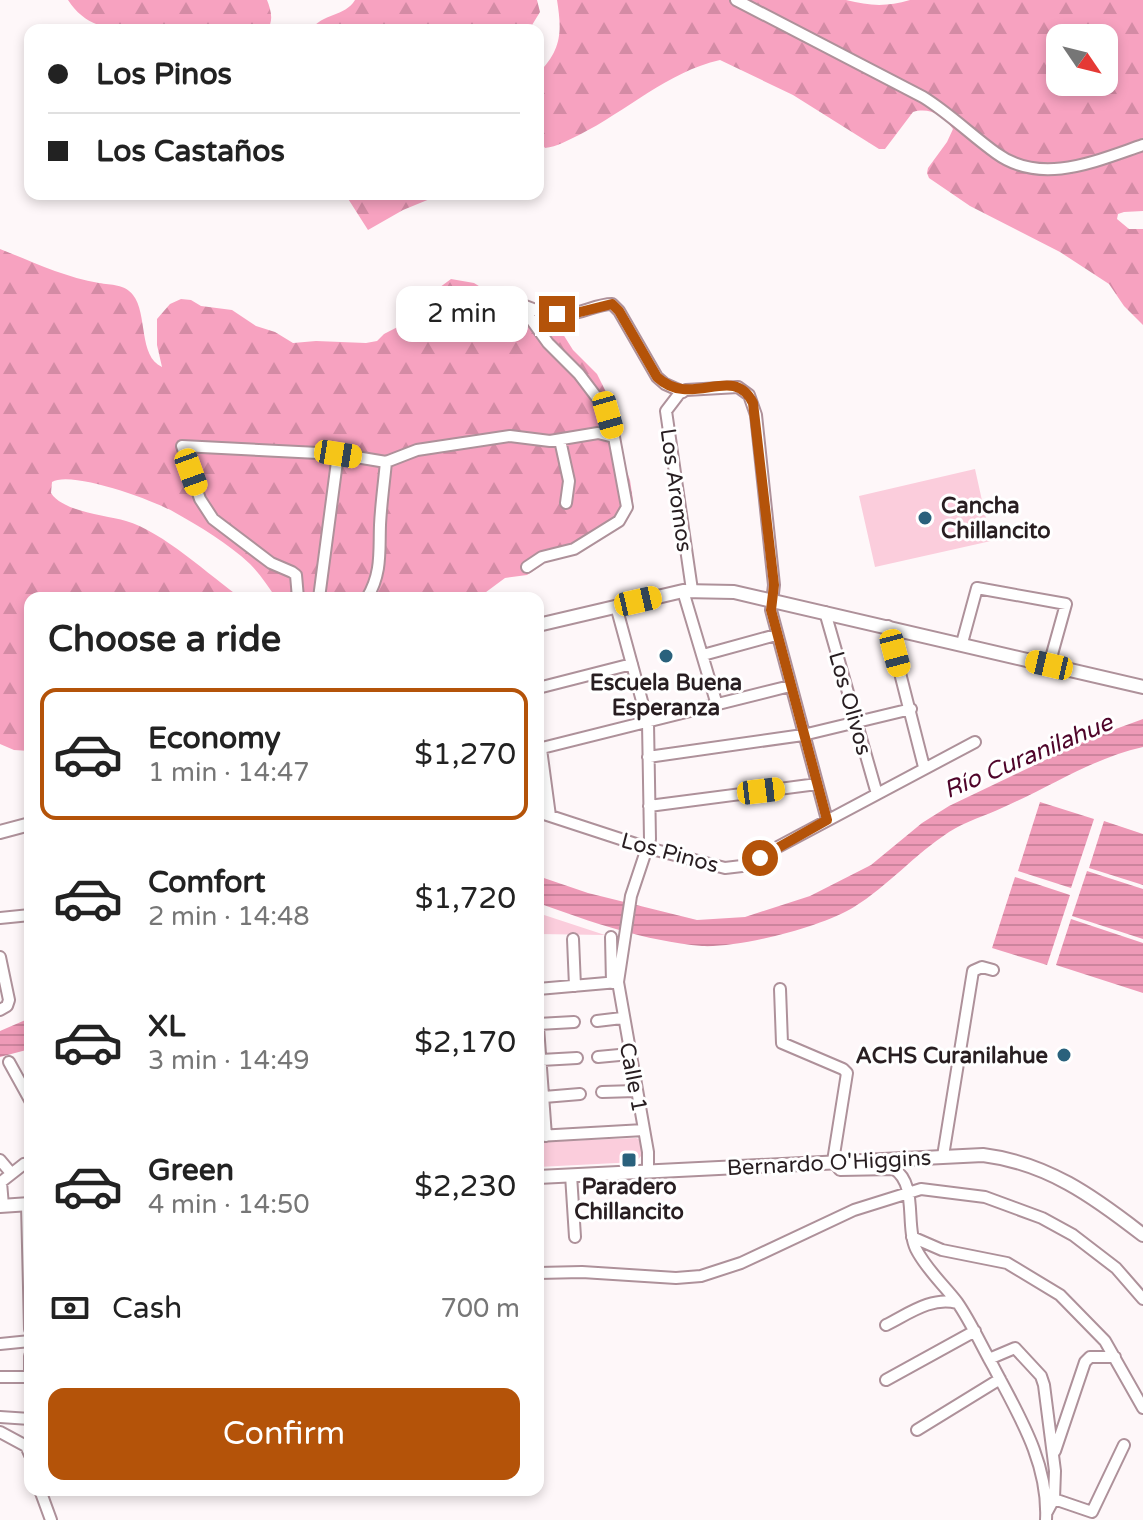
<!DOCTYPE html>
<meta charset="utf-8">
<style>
:root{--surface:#fff;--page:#f6f6f6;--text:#222;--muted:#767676;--line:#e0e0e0;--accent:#b45309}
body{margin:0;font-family:"Varela Round",sans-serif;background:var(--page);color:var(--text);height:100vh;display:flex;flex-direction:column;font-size:30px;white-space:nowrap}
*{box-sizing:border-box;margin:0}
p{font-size:26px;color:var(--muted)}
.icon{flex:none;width:44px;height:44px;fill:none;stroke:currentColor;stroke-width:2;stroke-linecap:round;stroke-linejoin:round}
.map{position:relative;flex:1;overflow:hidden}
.panel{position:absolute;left:24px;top:592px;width:520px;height:904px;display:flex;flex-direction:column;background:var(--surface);border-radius:16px;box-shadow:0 4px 12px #0003}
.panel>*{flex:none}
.top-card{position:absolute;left:24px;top:24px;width:520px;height:176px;border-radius:16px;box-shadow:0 4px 12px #0003;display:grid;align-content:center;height:176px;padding:0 24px;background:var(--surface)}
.needle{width:52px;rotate:125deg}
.controls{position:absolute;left:1046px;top:24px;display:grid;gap:16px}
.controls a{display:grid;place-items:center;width:72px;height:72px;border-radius:16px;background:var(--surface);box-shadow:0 4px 12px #0003;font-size:40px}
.end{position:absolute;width:36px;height:36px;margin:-18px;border:10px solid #b45309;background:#fff;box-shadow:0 0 0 4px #fff}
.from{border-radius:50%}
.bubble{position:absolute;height:56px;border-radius:16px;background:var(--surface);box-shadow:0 4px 12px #0003;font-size:26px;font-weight:600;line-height:56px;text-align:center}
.car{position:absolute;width:24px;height:48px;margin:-24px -12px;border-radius:10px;box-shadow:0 0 6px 2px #0007;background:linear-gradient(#f5c518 24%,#345 0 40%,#f5c518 0 76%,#345 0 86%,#f5c518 0)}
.top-card b{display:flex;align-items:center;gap:28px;height:76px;font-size:30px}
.top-card b+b{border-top:2px solid var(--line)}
.top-card i{width:20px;height:20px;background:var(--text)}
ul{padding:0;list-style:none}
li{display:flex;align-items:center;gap:24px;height:132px;margin:0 16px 12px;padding:0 8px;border:4px solid transparent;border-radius:16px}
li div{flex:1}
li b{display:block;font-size:30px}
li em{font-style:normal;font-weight:600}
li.current{border-color:var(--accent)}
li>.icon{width:72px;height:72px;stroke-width:1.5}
h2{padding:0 24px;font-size:36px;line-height:96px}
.pay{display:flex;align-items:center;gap:20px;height:88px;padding:0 24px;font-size:30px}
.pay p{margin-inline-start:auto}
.button{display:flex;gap:16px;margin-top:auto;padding:16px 24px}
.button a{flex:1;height:92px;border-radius:16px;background:var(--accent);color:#fff;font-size:32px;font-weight:600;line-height:92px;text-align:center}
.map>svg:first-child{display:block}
.green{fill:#fbcddc}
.forest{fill:url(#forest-firs);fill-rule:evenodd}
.water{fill:url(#water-rules)}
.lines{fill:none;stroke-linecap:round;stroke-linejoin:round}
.minor-casing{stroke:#ae919a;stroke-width:14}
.major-casing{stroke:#ae919a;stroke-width:16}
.minor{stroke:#fff;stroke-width:10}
.major{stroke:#fff;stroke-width:12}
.route{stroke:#b45309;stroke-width:10}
.poi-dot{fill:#2a617c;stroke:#fff;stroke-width:3}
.labels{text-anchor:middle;stroke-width:6;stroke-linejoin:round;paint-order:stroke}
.street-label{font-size:22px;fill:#281e21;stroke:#fff}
.poi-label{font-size:22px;font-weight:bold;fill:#281e21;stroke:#fff}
.water-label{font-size:24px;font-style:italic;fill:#4f042a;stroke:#fff}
</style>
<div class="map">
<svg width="1143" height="1520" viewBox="0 0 1143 1520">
<defs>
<pattern id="forest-firs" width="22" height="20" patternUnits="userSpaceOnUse" patternTransform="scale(2)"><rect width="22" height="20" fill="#f7a2c0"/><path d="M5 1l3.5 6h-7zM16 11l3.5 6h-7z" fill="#d48ba5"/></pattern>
<pattern id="water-rules" width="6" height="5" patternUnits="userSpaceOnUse" patternTransform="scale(2)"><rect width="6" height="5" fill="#ee9ab7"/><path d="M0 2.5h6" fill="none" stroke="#cc849d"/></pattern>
</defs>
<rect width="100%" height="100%" fill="#fef7f9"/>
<path class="green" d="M975,469L991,541L875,567L859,496Z
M538,913L605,935L538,934Z
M636,1138L641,1140V1156L636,1162L538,1167V1142Z"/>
<path class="forest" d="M68,0H267C271,10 274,21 267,30H169C159,25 155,30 144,30C113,31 86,28 68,0Z
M355,0H537L540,12L529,30H311C322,13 345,17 355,0Z
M557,0H846C870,6 886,7 910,0H1143V211L1124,212L1118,214L1117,219L1129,229H1143V325L1124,306L1109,284L1060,252L970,206L929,178L927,173L928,168L947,142L953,129C943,115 929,107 913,112L885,149H879L793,95L720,60C667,72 627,111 579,135C568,140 557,147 545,148C533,134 538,93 538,74C562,49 562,32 557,0ZM1060,38H1104V82H1060Z
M345,194H442L403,210L368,230Z
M0,249C33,262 64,277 99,283C111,285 125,284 133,295C148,314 138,356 162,367L157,345V319L170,304L181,299L191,300L201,306L232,310L256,326L275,332L293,343L316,341L366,343L377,341L384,334L413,319L432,293L451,279L474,283L516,309L556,323L573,350L597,374L611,402L612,417L619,451L630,480L633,500L630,511L571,554L545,563L527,575L505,578L478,598H276C268,586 260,574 250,564C229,544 199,526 174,512C153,500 71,470 52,482L51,493C63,512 106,515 126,521C162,531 210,576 241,598H30V751L14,750L0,744Z"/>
<path class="water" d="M1143,719V747C1093,758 1050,787 1004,807C985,816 966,821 949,832C915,854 888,886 854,907C822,927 739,948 702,946C645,941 591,922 538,903V876L588,893L697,920L745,917L810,896L871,865L922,823L949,806L1091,738Z
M1040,802L1094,819L1071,888L1018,871Z
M1104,821L1143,834V885L1089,868Z
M1087,871L1143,889V939L1072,916Z
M1015,877L1070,895L1047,965L992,948Z
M1071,919L1143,943V993L1056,965Z
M30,1018V1049L0,1057V1031Z"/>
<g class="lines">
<g class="minor-casing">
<path id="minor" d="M736,0L923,97C949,113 971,135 996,153C1041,186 1096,161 1143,145
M502,296C523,305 545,317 569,314C583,313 597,304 612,304L619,311L657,377L665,384L683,392
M520,304L548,343L579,374L604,407L614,437L627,507L619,521L574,549L542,557L527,567
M560,440L569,481L566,503
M692,590L666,411L679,394L686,390L738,387L749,395L756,415L774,585L771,610L827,820
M683,591L717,705
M298,598L296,575L292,572L271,563L213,519L200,499L182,446L338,454L386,462L417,450L510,436L550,441L598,433L614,437
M319,598L338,454
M367,598C382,573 379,552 380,525C381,504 384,483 386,462
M616,606L648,723L650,839L631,896L618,982L648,1152V1171
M825,612L877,794
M888,626L924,767
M962,643L977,588L1066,604L1049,665
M703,655L776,635
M538,688L632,664
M538,749L790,686
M541,749L550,816
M648,757L803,735L911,709
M649,806L817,784
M538,812L648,848L725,868L742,866L975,742
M0,918L30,915
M611,937L612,983
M573,939L575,986
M0,957L9,1000L7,1006L0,1010
M538,989L618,982
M780,989L782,1043L843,1069L847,1073L833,1161L840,1170L894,1169C918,1184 905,1226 916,1249C926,1269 943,1284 957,1302C971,1322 981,1345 993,1366C1018,1414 1049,1463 1046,1520
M597,1021L622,1018
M538,1024L574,1022
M538,1027L546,1136
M598,1057L630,1054
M541,1060L577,1058
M9,1062L30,1100
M602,1092L636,1091
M544,1097L580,1094
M538,1136L644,1130
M943,1156L973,971L982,967L993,970
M0,1160L11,1173
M571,1175L575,1237
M27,1204L30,1329
M3,1206L1,1182L24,1164L30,1163
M912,1237L942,1250L1007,1263L1060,1295L1105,1341L1143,1408
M538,1273L582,1272L676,1278L701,1276L741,1263L854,1210L921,1189L985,1197L1042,1218L1073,1235L1116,1268L1143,1299
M886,1325C908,1314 932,1296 957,1303
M0,1344L30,1341
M989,1359L1015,1348L1041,1376L1044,1385L1055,1471L1054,1499L1047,1512
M0,1377H30
M30,1377V1356
M886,1380L975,1331
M0,1417L30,1419
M917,1430L1000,1379
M0,1432L26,1446L30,1455
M1055,1451L1085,1362L1090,1357H1115
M40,1490L51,1520
M1054,1499L1092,1512L1124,1445"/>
</g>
<g class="major-casing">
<path id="major" d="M538,625L683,591L734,592L1143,687
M0,832L30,824
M538,1177L983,1155C1047,1163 1093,1196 1143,1235
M0,1206L30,1204"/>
</g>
<use href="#minor" class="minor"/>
<use href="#major" class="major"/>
</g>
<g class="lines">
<path class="route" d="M557,314L568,315L612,304L619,311L657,377C692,410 733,362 753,403L774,585L771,610L827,820L760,858"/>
</g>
<g class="poi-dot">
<circle cx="925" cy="518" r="8"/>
<circle cx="666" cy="656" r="8"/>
<circle cx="1064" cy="1055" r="8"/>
<rect x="621" y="1152" width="16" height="16" rx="4"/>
</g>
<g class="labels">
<g class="street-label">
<text transform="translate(677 490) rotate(82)" y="8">Los Aromos</text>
<text transform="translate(851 703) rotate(74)" y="8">Los Olivos</text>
<text transform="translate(670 852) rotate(15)" y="8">Los Pinos</text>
<text transform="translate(634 1077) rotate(79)" y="8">Calle 1</text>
<text transform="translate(829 1162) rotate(-3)" y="8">Bernardo O'Higgins</text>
</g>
<g class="poi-label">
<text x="941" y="513" text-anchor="start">Cancha<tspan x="941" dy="25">Chillancito</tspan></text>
<text x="666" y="690">Escuela Buena<tspan x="666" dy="25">Esperanza</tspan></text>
<text x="1048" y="1063" text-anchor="end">ACHS Curanilahue</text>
<text x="629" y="1194">Paradero<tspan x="629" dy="25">Chillancito</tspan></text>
</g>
<g class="water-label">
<text transform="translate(1028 756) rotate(-23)" y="8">Río Curanilahue</text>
</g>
</g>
</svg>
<div class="controls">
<a><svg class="needle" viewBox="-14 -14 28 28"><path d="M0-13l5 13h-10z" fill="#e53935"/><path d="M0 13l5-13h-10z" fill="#767676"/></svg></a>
</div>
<i class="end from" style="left:760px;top:858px"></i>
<i class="end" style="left:557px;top:314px"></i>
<div class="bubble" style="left:396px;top:286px;width:132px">2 min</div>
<i class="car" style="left:608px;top:415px;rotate:164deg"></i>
<i class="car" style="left:338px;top:454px;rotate:99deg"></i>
<i class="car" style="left:191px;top:472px;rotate:160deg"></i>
<i class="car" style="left:638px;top:601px;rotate:77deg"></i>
<i class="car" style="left:895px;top:653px;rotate:165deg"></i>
<i class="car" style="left:1049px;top:665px;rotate:283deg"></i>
<i class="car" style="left:761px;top:791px;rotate:83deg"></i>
<div class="top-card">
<b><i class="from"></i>Los Pinos</b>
<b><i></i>Los Castaños</b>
</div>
<section class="panel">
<h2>Choose a ride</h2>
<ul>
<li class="current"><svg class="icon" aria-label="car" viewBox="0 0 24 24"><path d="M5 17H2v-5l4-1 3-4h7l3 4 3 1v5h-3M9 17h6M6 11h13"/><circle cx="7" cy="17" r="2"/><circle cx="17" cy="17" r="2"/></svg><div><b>Economy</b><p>1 min · 14:47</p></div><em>$1,270</em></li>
<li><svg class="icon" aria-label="car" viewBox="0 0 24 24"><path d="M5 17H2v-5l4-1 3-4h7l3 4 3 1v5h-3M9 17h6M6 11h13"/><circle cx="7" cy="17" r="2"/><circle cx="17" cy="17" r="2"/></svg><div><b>Comfort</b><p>2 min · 14:48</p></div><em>$1,720</em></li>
<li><svg class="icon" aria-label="car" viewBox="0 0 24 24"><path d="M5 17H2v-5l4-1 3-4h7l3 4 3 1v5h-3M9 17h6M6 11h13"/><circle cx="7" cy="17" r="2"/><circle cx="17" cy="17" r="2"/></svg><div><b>XL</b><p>3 min · 14:49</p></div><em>$2,170</em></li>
<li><svg class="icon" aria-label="car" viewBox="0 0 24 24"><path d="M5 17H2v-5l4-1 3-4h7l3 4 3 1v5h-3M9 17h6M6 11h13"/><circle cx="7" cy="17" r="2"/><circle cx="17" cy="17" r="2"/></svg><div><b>Green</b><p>4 min · 14:50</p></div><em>$2,230</em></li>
</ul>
<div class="pay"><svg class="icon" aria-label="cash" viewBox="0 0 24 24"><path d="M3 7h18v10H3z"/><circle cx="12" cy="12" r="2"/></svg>Cash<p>700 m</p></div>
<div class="button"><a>Confirm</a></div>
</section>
</div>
